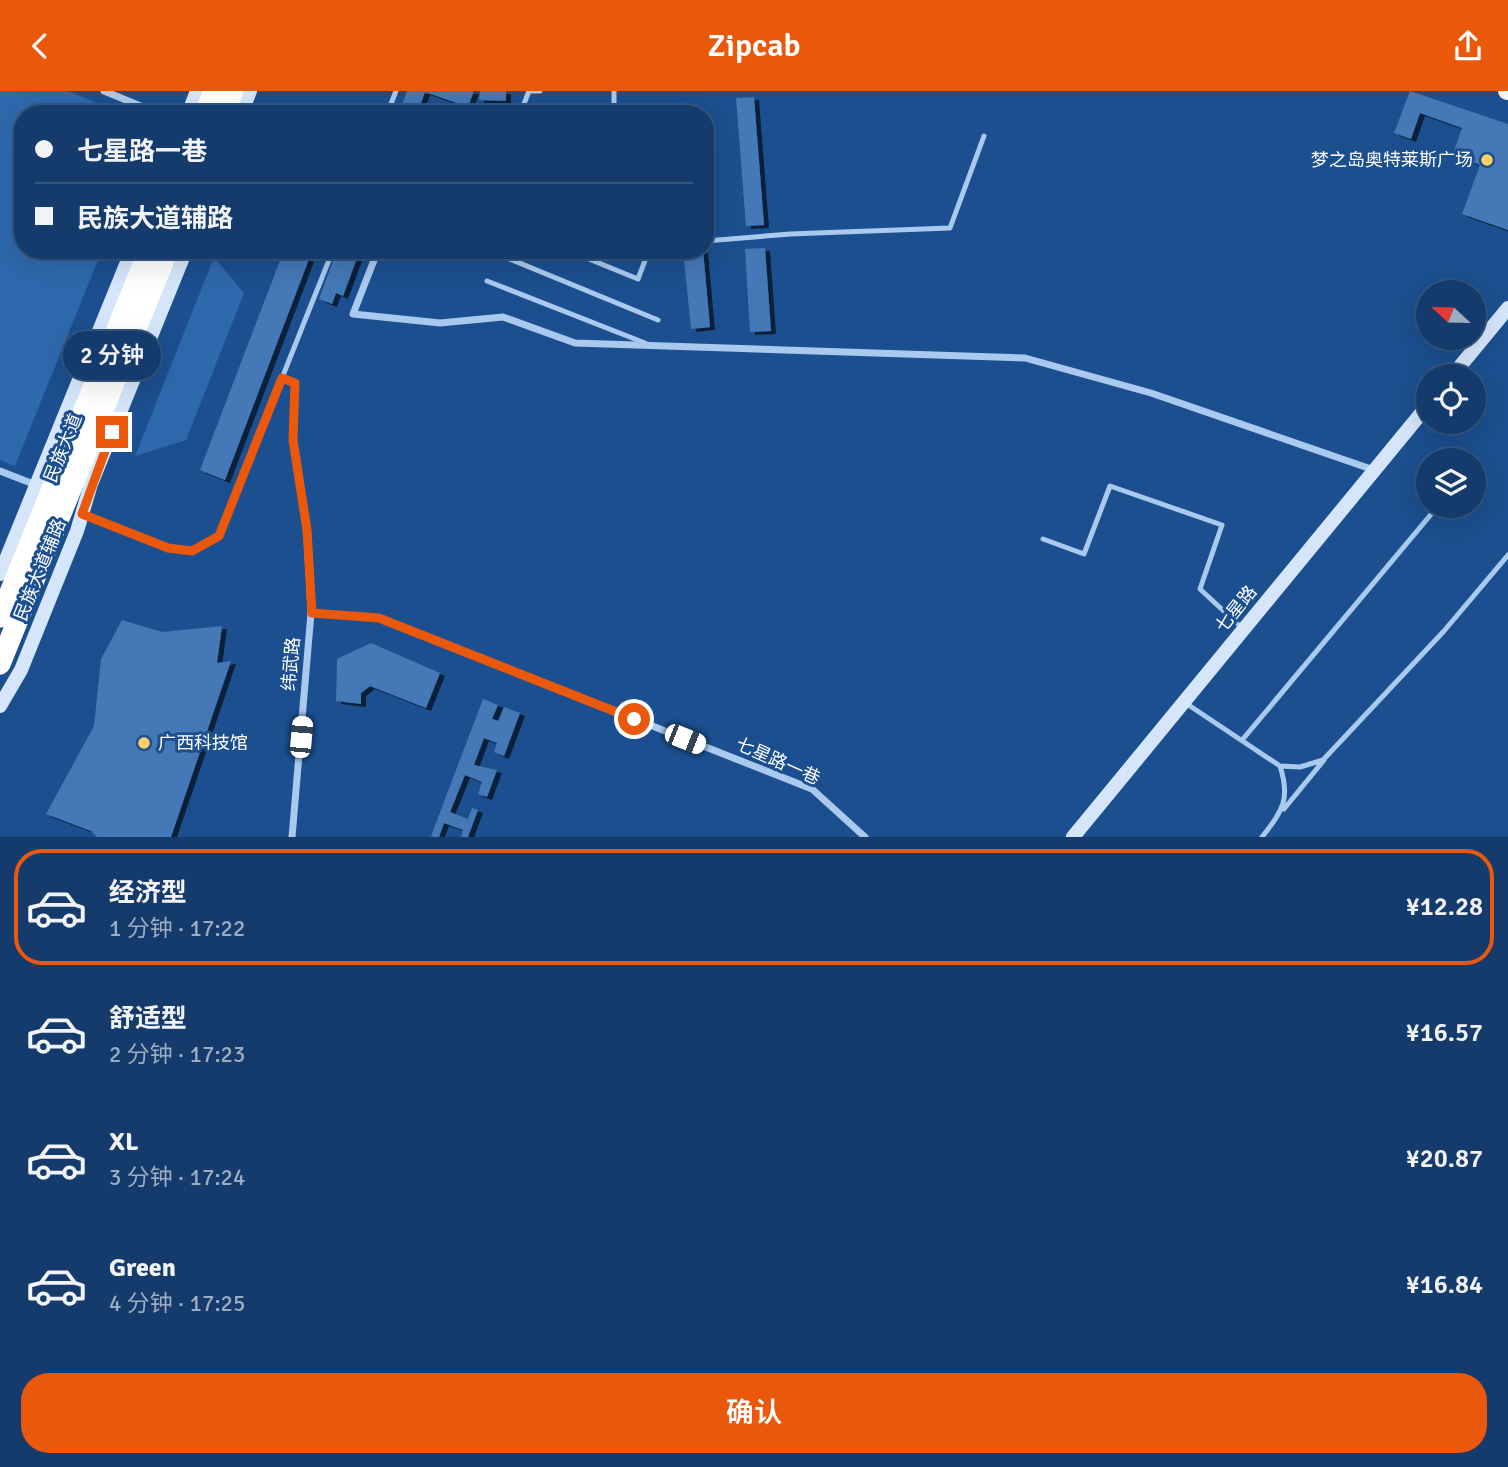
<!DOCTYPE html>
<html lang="zh">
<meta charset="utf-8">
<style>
:root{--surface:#143b6b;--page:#214673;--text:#f1f3f6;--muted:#9dadc1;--line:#33557e;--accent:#ea580c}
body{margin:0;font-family:Signika,"Noto Sans SC",sans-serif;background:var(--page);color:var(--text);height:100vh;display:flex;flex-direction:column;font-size:26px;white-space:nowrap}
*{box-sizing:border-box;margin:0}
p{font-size:23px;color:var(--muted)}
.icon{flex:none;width:38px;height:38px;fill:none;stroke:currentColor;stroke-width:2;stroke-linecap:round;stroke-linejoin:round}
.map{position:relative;height:746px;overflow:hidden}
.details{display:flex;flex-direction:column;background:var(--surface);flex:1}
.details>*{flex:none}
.guide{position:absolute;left:14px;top:14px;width:700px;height:154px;border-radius:28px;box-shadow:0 7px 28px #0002,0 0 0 2px var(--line);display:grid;align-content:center;height:154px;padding:0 21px;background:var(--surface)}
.needle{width:46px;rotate:292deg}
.fabs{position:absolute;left:1416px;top:189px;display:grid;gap:14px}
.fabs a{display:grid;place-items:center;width:70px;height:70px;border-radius:50%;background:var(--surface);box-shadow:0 7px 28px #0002,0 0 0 2px var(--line);font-size:35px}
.end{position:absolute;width:32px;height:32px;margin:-16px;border:9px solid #ea580c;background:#fff;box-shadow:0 0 0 4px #fff}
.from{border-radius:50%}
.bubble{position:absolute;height:49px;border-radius:24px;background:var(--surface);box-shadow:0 7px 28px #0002,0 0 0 2px var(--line);font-size:23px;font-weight:600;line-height:49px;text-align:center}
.car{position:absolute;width:21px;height:42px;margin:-21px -10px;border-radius:9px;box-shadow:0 0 5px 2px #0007;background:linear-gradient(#fff 24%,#345 0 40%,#fff 0 76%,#345 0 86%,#fff 0)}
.guide b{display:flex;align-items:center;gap:24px;height:66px;font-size:26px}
.guide b+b{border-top:2px solid var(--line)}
.guide i{width:18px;height:18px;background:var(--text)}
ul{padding:12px 0 0;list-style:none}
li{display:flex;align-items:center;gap:21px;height:116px;margin:0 14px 10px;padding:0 7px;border:4px solid transparent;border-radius:28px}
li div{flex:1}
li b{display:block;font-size:26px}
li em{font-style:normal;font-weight:600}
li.on{border-color:var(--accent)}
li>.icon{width:63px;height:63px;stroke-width:1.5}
.action{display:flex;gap:14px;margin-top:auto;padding:14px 21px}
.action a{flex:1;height:80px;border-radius:28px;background:var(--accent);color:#fff;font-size:28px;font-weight:600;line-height:80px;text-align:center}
header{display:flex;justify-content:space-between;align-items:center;height:91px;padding:0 21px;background:var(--accent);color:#fff;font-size:32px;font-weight:600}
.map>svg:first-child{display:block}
.green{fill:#2e69ad}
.building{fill:#4478b7;filter:url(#shadow)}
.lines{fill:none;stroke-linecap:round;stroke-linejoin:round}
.lane{stroke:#a9c9ee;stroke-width:5}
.street{stroke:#a9c9ee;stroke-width:7}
.secondary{stroke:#d6e6fa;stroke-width:14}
.primary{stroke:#f0f6ff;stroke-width:18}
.highway{stroke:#fff;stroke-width:21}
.route{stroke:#ea580c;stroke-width:9}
.poi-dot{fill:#ffd166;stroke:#1b4f8f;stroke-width:2.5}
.labels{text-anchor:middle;stroke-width:6;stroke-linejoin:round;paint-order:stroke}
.poi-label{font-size:18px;fill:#fff;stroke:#1b4f8f;text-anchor:end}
.street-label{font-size:18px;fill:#fff;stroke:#1b4f8f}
</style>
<header><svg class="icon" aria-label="back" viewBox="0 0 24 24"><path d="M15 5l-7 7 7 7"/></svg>Zipcab<svg class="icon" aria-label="share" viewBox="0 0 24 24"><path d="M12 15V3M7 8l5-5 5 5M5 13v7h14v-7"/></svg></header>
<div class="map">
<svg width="1508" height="746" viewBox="0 0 1508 746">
<defs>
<filter id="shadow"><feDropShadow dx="5" dy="3" stdDeviation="0" flood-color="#0009"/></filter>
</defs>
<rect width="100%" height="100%" fill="#1b4f8f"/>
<path class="green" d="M0,0H68L124,23H23V159H102L15,375L0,369Z
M214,166L244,202L186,349L135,365Z"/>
<path class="building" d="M407,0H474L468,16L425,1L417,23H399Z
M480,0H506V10L479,9Z
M1410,0L1508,33V139L1462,123L1480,74L1453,63L1462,37L1420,22L1411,48L1394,42Z
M754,6L764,134L746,135L736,7Z
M765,157L771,240L750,241L745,158Z
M284,159L309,168L225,389L200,379Z
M337,159H360L343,205L336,202L332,213L319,208Z
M683,159H703L710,236L691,238Z
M122,529L162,541L222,535L217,572L231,570L171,746H97L91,740L46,723L94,635L101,568Z
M371,552L440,582L426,617L370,595L361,602V613L336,610L337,568Z
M483,608L498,614L492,628L499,630L504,616L520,622L504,665L494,661L497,652L484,647L474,674L497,679L487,706L478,703L482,691L465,684L450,721L468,728L472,717L478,719L468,746H461L463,739L444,732L439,746H434L431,745Z"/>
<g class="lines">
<path class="lane" d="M614,0V23
M387,23L396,0
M520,23L529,0H540
M705,150L790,143L950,137L984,45
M488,159L658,229
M567,159L638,188L649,159
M487,190L645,252
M85,424L168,457L192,460L219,445L333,159
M1043,448L1084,463L1110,395L1222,434L1200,498L1241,536
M1184,611L1280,675L1300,676L1323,669L1444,540L1508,464
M1243,648L1438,415
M1284,718L1324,669
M1262,746C1282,720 1291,709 1280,675"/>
<path class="street" d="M104,0L160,23
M378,159L353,223L440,232L503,226L575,252L1025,267L1151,302L1374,379
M282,287L295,292L293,349L307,439L311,522L292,746
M0,380L36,394
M311,522L379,527L812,698L865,746"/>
<path class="secondary" d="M188,23L197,0
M241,23L250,0
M1452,285L1508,217
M0,483L132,159
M0,615L21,579L77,440L91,393L186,159
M1073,746L1428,314"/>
<path class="primary" d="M1507,0H1508"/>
<path class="highway" d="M205,23L214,0
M224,23L233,0
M0,526L149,159
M0,573L168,159"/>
</g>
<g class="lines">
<path class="route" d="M112,341L82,423L168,457L192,460L219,445L282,287L295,292L293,349L307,439L312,522L379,527L634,628"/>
</g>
<g class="poi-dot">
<circle cx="1487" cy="69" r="7"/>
<circle cx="144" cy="652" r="7"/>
</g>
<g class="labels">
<g class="poi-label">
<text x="1473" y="75">梦之岛奥特莱斯广场</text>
<text x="158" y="658" text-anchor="start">广西科技馆</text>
</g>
<g class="street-label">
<text transform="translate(63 357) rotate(-68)" y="6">民族大道</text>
<text transform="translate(40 479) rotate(-68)" y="6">民族大道辅路</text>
<text transform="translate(1236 518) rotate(-51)" y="6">七星路</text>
<text transform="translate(291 573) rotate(-85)" y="6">纬武路</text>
<text transform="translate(778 670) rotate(24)" y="6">七星路一巷</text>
</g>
</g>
</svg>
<div class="fabs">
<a><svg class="needle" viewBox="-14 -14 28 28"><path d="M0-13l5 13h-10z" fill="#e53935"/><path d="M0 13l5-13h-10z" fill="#9dadc1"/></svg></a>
<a><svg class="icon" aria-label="locate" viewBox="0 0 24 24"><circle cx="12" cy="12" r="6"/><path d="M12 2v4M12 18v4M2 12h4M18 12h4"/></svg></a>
<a><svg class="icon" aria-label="layers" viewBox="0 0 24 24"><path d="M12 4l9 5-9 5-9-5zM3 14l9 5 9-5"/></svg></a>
</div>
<i class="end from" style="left:634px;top:628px"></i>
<i class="end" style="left:112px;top:341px"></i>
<div class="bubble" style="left:63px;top:240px;width:98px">2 分钟</div>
<i class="car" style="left:301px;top:646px;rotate:5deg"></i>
<i class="car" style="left:685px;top:648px;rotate:112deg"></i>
<div class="guide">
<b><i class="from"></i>七星路一巷</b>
<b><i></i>民族大道辅路</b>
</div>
</div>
<section class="details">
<ul>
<li class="on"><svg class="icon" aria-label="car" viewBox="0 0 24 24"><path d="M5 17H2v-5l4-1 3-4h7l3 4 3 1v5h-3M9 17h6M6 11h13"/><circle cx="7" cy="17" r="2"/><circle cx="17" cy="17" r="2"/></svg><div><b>经济型</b><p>1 分钟 · 17:22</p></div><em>¥12.28</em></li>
<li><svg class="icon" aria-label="car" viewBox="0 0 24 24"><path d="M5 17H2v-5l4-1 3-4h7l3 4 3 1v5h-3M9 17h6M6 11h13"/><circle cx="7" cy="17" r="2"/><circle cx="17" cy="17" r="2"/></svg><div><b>舒适型</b><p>2 分钟 · 17:23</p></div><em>¥16.57</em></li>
<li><svg class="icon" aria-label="car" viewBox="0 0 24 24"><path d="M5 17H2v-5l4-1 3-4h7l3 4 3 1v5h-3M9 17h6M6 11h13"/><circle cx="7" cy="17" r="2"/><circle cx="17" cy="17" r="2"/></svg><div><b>XL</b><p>3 分钟 · 17:24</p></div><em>¥20.87</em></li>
<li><svg class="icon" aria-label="car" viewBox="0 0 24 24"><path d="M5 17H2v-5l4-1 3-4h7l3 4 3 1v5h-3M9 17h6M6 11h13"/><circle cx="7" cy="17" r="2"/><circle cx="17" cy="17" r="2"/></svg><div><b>Green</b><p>4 分钟 · 17:25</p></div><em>¥16.84</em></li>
</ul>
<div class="action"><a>确认</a></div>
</section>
